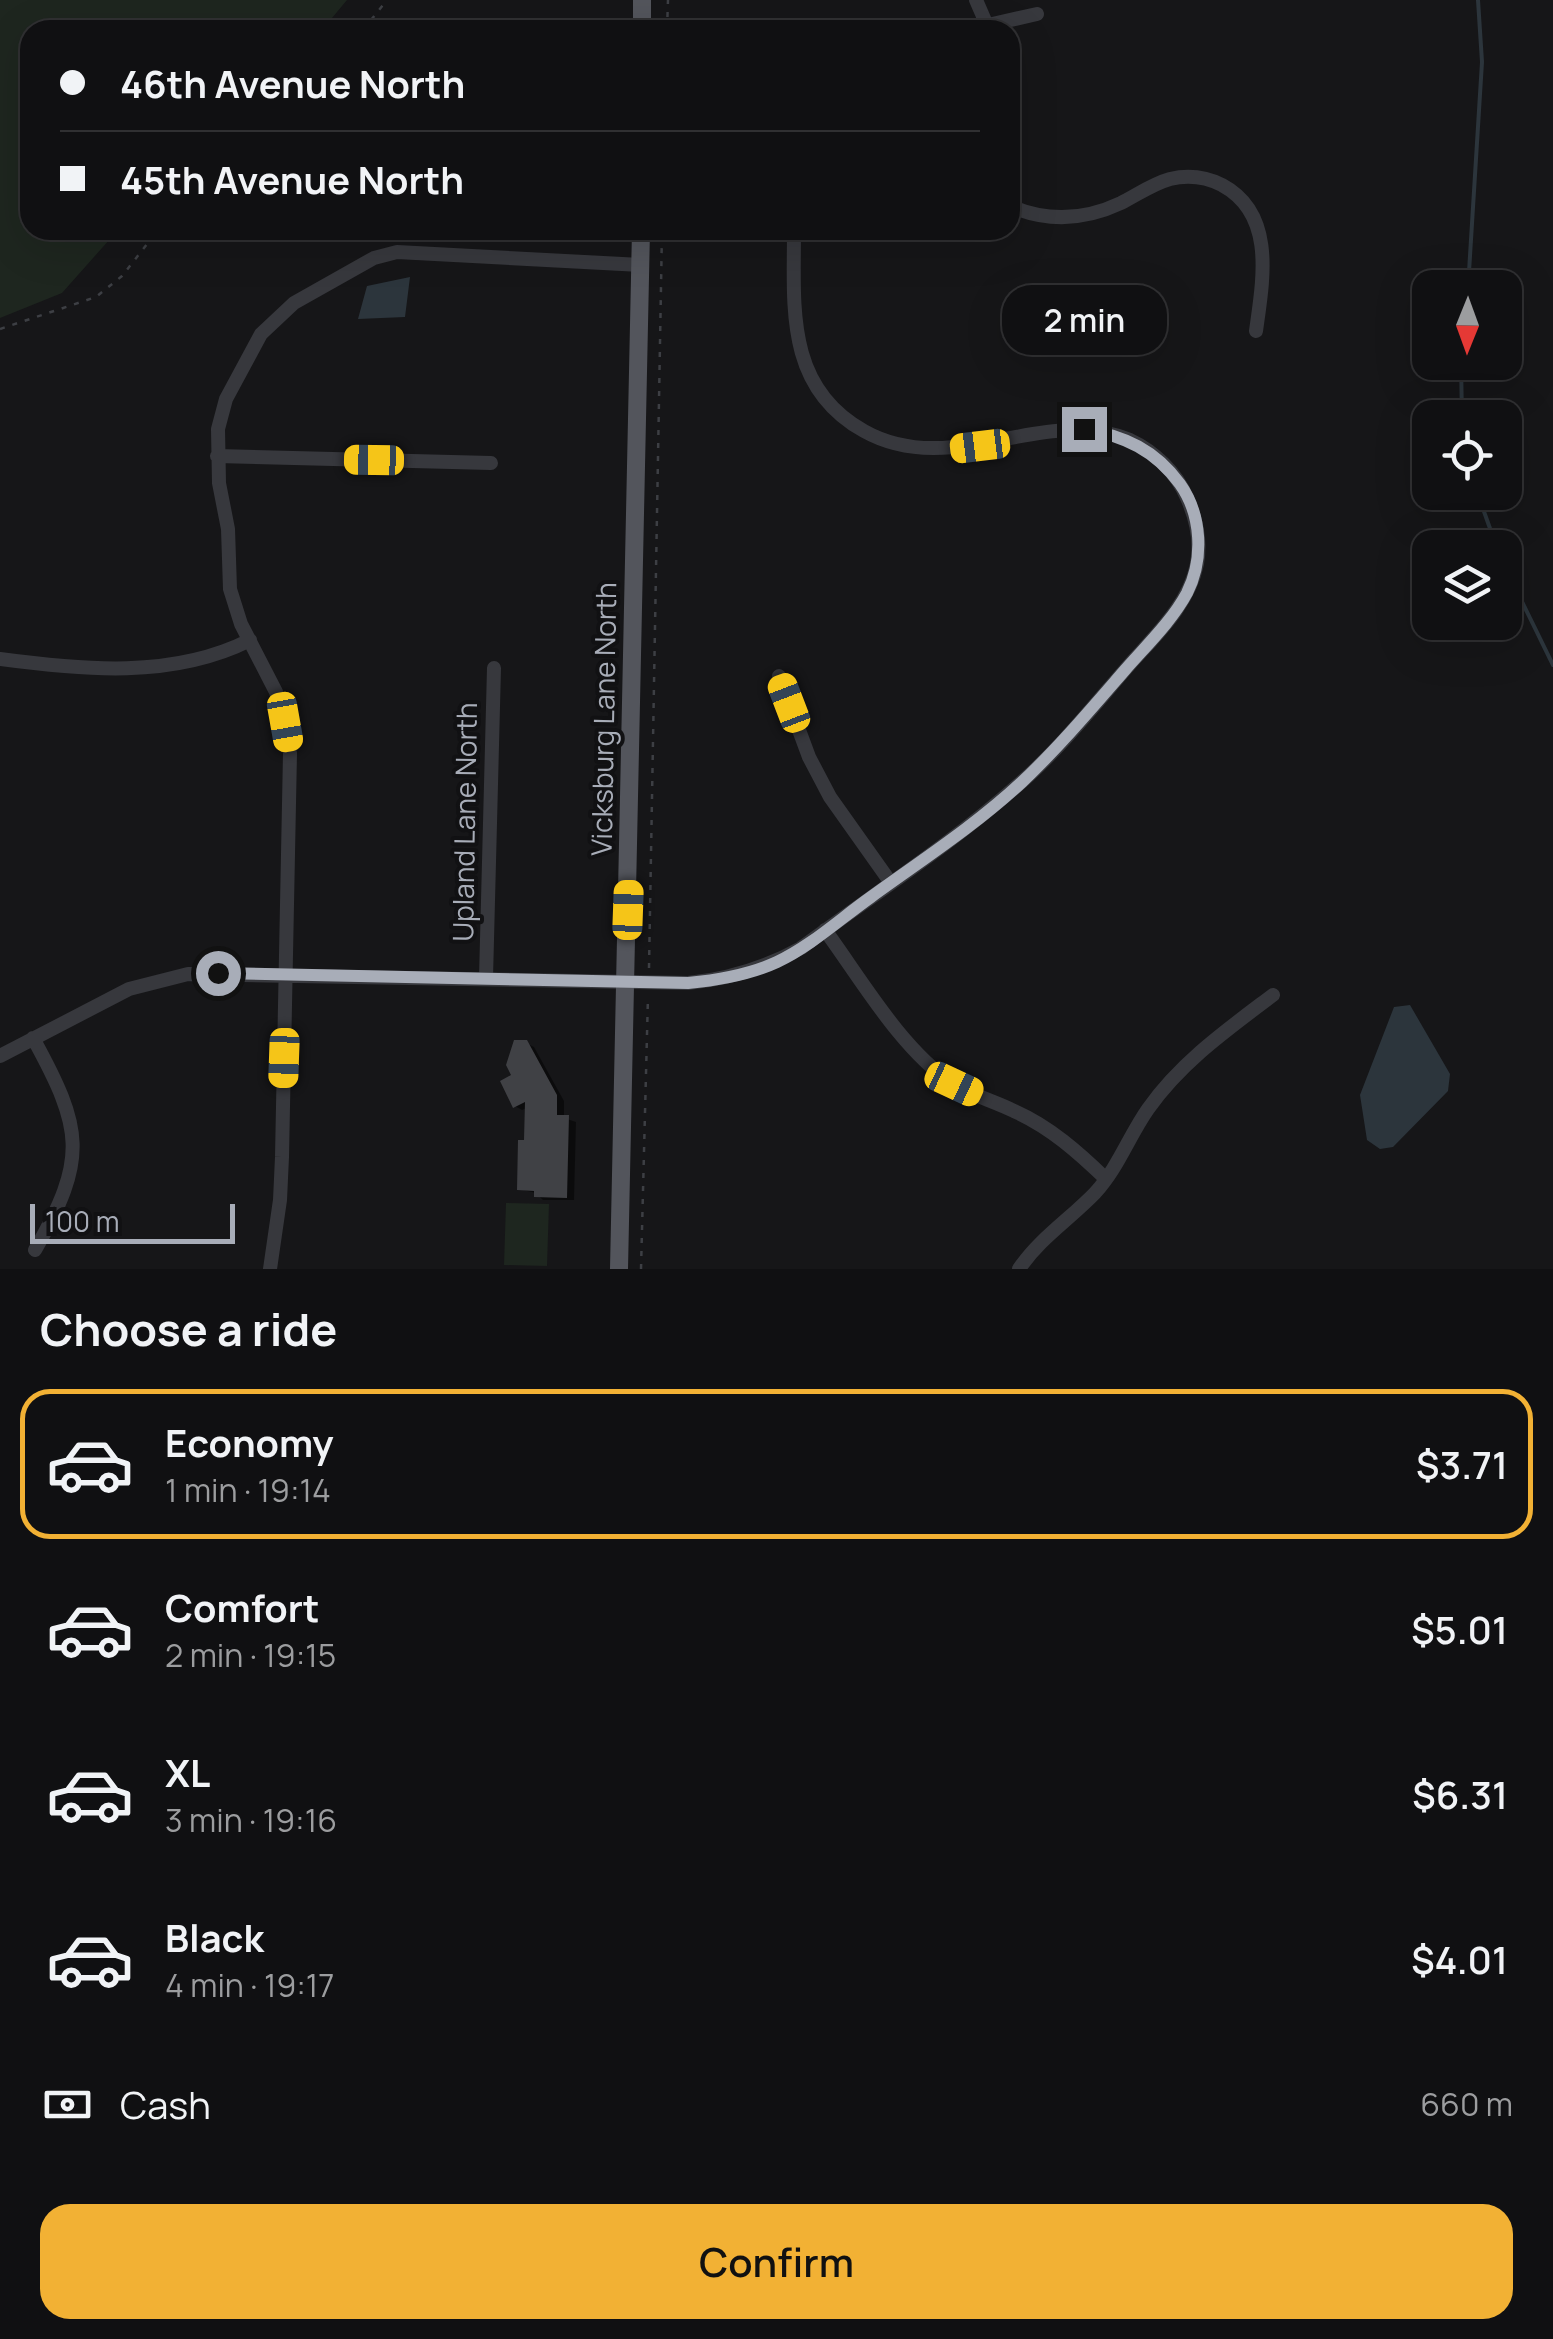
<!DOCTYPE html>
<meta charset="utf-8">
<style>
:root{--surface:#101012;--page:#1e1e20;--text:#f1f3f6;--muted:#9c9d9f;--line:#303032;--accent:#f2b134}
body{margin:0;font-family:Manrope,sans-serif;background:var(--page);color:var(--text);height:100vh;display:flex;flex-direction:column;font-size:38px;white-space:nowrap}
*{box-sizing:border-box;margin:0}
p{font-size:32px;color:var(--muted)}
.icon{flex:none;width:55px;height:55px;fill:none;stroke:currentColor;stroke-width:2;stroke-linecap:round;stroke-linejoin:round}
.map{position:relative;height:1269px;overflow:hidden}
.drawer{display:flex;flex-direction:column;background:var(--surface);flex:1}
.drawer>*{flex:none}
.guide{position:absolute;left:20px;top:20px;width:1000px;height:220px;border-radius:30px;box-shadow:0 10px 40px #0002,0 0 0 2px var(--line);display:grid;align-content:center;height:220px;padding:0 40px;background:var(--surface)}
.needle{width:65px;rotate:181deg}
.fabs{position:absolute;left:1412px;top:270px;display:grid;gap:20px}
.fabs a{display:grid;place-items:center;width:110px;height:110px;border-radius:20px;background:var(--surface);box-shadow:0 10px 40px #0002,0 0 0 2px var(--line);font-size:50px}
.scale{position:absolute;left:30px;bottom:25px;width:205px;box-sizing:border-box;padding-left:10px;border:5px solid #a8adb8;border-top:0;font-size:28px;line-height:35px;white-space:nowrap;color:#a8adb8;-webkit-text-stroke:8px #111113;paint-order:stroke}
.end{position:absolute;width:45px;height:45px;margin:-22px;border:12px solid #a8adb8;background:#111;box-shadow:0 0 0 5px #111}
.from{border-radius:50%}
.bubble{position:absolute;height:70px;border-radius:30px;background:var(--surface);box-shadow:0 10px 40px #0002,0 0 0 2px var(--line);font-size:32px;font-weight:600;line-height:70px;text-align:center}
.car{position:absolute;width:30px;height:60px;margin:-30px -15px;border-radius:12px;box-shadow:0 0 8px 2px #0007;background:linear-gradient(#f5c518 24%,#345 0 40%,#f5c518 0 76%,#345 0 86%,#f5c518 0)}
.guide b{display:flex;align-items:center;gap:35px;height:95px;font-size:38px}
.guide b+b{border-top:2px solid var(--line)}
.guide i{width:25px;height:25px;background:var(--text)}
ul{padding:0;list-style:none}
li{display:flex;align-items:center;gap:30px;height:150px;margin:0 20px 15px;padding:0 20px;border:5px solid transparent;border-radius:30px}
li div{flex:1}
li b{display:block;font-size:38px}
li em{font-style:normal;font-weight:600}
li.active{border-color:var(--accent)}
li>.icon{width:90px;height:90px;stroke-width:1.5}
h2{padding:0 40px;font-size:45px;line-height:120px}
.pay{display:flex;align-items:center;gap:25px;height:110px;padding:0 40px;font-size:38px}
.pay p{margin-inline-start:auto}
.cta{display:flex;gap:20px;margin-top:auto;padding:20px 40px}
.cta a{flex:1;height:115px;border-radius:30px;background:var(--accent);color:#111;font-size:40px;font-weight:600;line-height:115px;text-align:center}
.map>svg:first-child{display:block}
.green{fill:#1e261f}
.water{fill:#2c353c}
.shadow{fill:#0007}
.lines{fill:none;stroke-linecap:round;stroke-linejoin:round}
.stream{stroke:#2c353c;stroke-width:4}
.building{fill:#404145}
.path{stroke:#3d3f44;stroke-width:2.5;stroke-dasharray:5 8;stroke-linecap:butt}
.minor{stroke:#37383d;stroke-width:14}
.major{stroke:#53555c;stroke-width:18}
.route{stroke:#a8adb8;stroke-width:12}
.labels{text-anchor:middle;stroke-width:8;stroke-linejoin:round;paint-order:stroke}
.street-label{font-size:28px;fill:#a8adb8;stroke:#111113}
</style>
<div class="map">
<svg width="1553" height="1269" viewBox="0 0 1553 1269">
<rect width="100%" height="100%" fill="#161618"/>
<path class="green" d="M0,0H347L322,30H30V230H118L62,293L0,318Z
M506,1203L549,1204L547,1266L504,1265Z"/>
<path class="water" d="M410,277L405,317L358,319L367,286Z
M1410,1005L1450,1074L1448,1091L1393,1147L1380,1149L1367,1140L1360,1095L1394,1007Z"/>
<path class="shadow" d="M526,1043L534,1047L564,1101V1118L576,1122L574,1200H543L536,1193L519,1189L527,1143V1108L522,1110L515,1106L514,1076Z"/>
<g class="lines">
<path class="stream" d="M1468,288L1482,62L1478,0
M1461,362L1462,418
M1477,492L1497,548
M1505,567L1553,665"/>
</g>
<path class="building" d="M514,1040H527L557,1095V1115H569L567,1198L534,1197V1191L517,1190L518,1140H524L525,1102L513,1108L500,1081L511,1075L506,1065Z"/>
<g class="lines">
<path class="path" d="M363,30L387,0
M667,30L668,0
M0,329L96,297L122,276L158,230
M649,968L662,230
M641,1269L648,996"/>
<path class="minor" d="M976,0L989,30
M988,25L1037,14
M1010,206C1047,222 1085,220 1121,203C1137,195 1152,184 1170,179C1187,175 1206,177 1222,185C1276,214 1263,280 1256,331
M217,456L491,463
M0,659C82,670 173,679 250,640
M779,676L809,757L830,797L891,883
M825,930C861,979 901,1049 952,1083C971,1095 994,1101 1014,1111C1050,1127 1078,1152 1106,1179
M486,978L494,668
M33,1038C83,1129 88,1158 35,1250
M0,1056L129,989L188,974L688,983C730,979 765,968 801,948C874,894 950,845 1018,785C1060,749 1095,704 1131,663C1157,634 1189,604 1197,564C1201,541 1196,518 1187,498C1177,473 1154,451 1130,440C1045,404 951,480 864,431C785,387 794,307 794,230
M270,1269L280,1200L282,1157L290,753L276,692L241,624L230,589L228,529L219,483L218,429L226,399L261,334L294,303L374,258L397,252L641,265
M1019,1269C1039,1239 1070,1219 1095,1193C1118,1168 1129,1136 1148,1109C1181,1062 1228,1029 1273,995"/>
<path class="major" d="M642,30V0
M619,1269L641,230"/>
</g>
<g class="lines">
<path class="route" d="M218,973L688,983C719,980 749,975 777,962C811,946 840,919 871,897C922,860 976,825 1022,782C1059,747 1092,708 1125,670C1146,646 1172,621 1187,593C1204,559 1202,515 1180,484C1155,450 1125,436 1084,429"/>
</g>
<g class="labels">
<g class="street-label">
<text transform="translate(604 719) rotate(-89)" y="10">Vicksburg Lane North</text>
<text transform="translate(465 822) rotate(-89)" y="10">Upland Lane North</text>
</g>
</g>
</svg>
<div class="fabs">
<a><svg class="needle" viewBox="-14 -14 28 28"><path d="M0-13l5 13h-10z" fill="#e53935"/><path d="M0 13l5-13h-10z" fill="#9c9d9f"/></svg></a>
<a><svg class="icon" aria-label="locate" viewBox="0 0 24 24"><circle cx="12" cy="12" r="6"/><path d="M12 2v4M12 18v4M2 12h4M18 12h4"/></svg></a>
<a><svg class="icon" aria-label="layers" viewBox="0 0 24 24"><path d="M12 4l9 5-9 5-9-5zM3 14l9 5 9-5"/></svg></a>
</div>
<div class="scale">100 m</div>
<i class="end from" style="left:218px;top:973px"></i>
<i class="end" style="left:1084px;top:429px"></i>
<div class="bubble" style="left:1002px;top:285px;width:165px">2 min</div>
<i class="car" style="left:980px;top:446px;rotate:263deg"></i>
<i class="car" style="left:374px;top:460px;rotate:271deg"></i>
<i class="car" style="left:789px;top:703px;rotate:339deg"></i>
<i class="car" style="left:285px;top:722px;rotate:170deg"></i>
<i class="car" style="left:628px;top:910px;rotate:2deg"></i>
<i class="car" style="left:284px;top:1058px;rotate:182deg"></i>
<i class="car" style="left:954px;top:1084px;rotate:115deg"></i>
<div class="guide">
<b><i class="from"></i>46th Avenue North</b>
<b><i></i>45th Avenue North</b>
</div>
</div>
<section class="drawer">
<h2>Choose a ride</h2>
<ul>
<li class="active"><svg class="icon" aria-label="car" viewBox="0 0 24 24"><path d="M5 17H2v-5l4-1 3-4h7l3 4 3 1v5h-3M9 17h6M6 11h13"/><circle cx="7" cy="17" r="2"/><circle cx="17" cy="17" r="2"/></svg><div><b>Economy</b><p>1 min · 19:14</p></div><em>$3.71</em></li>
<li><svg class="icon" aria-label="car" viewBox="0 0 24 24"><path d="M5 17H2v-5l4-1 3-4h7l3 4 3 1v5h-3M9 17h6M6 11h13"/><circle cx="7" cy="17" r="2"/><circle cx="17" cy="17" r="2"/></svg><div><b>Comfort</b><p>2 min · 19:15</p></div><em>$5.01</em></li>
<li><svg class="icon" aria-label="car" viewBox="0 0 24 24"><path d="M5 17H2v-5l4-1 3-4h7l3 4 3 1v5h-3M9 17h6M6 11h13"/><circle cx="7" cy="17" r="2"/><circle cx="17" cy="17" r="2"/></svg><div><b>XL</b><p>3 min · 19:16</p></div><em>$6.31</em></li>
<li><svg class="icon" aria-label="car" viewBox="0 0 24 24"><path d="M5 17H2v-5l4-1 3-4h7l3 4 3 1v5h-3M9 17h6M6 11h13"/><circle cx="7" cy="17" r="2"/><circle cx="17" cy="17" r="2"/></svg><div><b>Black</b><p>4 min · 19:17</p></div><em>$4.01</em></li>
</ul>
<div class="pay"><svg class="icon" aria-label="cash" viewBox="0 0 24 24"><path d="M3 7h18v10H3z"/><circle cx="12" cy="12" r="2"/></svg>Cash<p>660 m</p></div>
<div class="cta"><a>Confirm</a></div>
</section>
